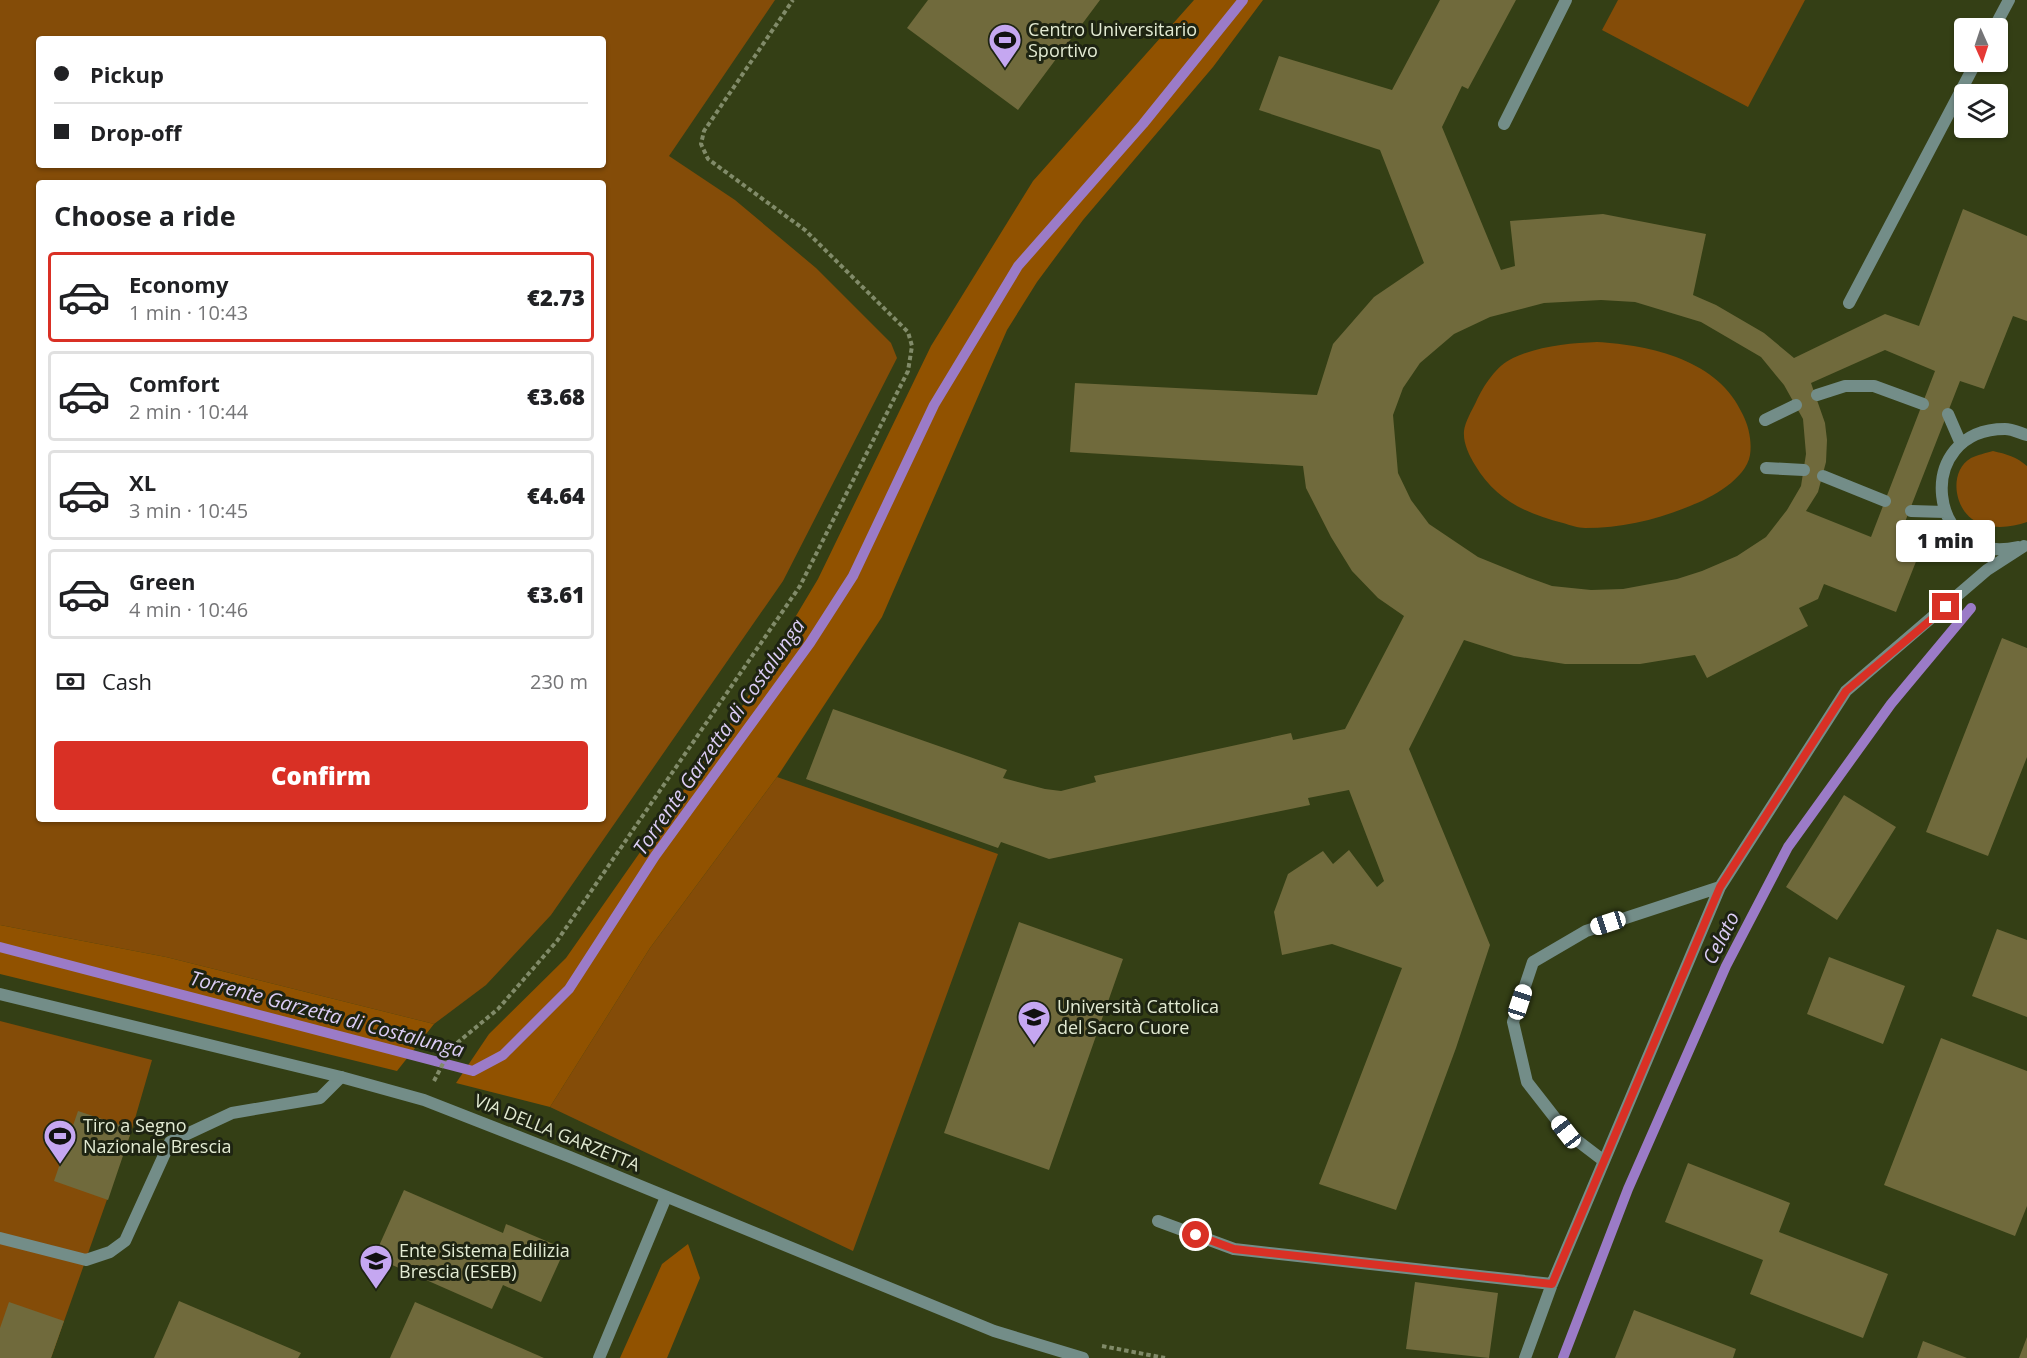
<!DOCTYPE html>
<meta charset="utf-8">
<style>
:root{--surface:#fff;--page:#f2f2f2;--text:#202124;--muted:#757577;--line:#e0e0e0;--accent:#d93025}
body{margin:0;font-family:"Open Sans",sans-serif;background:var(--page);color:var(--text);height:100vh;display:flex;flex-direction:column;font-size:22px;white-space:nowrap}
*{box-sizing:border-box;margin:0}
p{font-size:20px;color:var(--muted)}
.icon{flex:none;width:33px;height:33px;fill:none;stroke:currentColor;stroke-width:2;stroke-linecap:round;stroke-linejoin:round}
.map{position:relative;flex:1;overflow:hidden}
.panel{position:absolute;left:36px;top:180px;width:570px;height:642px;display:flex;flex-direction:column;background:var(--surface);border-radius:6px;box-shadow:0 2px 4px #0004}
.panel>*{flex:none}
.guide{position:absolute;left:36px;top:36px;width:570px;height:132px;border-radius:6px;box-shadow:0 2px 4px #0004;display:grid;align-content:center;height:132px;padding:0 18px;background:var(--surface)}
.needle{width:39px;rotate:177deg}
.fabs{position:absolute;left:1954px;top:18px;display:grid;gap:12px}
.fabs a{display:grid;place-items:center;width:54px;height:54px;border-radius:6px;background:var(--surface);box-shadow:0 2px 4px #0004;font-size:30px}
.end{position:absolute;width:27px;height:27px;margin:-14px;border:8px solid #d93025;background:#fff;box-shadow:0 0 0 3px #fff}
.from{border-radius:50%}
.bubble{position:absolute;height:42px;border-radius:6px;background:var(--surface);box-shadow:0 2px 4px #0004;font-size:20px;font-weight:800;line-height:42px;text-align:center}
.car{position:absolute;width:18px;height:36px;margin:-18px -9px;border-radius:8px;box-shadow:0 0 4px 2px #0007;background:linear-gradient(#fff 24%,#345 0 40%,#fff 0 76%,#345 0 86%,#fff 0)}
.guide b{display:flex;align-items:center;gap:21px;height:57px;font-size:22px}
.guide b+b{border-top:2px solid var(--line)}
.guide i{width:15px;height:15px;background:var(--text)}
ul{padding:0;list-style:none}
li{display:flex;align-items:center;gap:18px;height:90px;margin:0 12px 9px;padding:0 6px;border:3px solid var(--line);border-radius:6px}
li div{flex:1}
li b{display:block;font-size:22px}
li em{font-style:normal;font-weight:800}
li.selected{border-color:var(--accent)}
li>.icon{width:54px;height:54px;stroke-width:1.5}
h2{padding:0 18px;font-size:27px;line-height:72px}
.pay{display:flex;align-items:center;gap:15px;height:66px;padding:0 18px;font-size:22px}
.pay p{margin-inline-start:auto}
.action{display:flex;gap:12px;margin-top:auto;padding:12px 18px}
.action a{flex:1;height:69px;border-radius:6px;background:var(--accent);color:#fff;font-size:24px;font-weight:800;line-height:69px;text-align:center}
.map>svg:first-child{display:block}
.green{fill:#844c08;fill-rule:evenodd}
.forest{fill:#915200}
.lines{fill:none;stroke-linecap:round;stroke-linejoin:round}
.stream{stroke:#9b7bc7;stroke-width:10}
.building{fill:#706a3c;fill-rule:evenodd}
.path{stroke:#818b69;stroke-width:4;stroke-dasharray:4.5 3;stroke-linecap:butt}
.lane{stroke:#738d88;stroke-width:12}
.street{stroke:#738d88;stroke-width:12}
.route{stroke:#d93025;stroke-width:8}
.labels{text-anchor:middle;stroke-width:6;stroke-linejoin:round;paint-order:stroke}
.poi-label{font-size:18px;fill:#e3ebd3;stroke:#1e2412;text-anchor:start}
.street-label{font-size:18px;fill:#e3ebd3;stroke:#1e2412}
.water-label{font-size:20px;font-style:italic;fill:#dccdf6;stroke:#1e2412}
</style>
<div class="map">
<svg width="2027" height="1358" viewBox="0 0 2027 1358">
<rect width="100%" height="100%" fill="#343f15"/>
<path class="green" d="M0,0H775L669,156L735,200L816,268L891,343L897,358L783,581L551,915L486,985L434,1024L166,957L0,925ZM39,39H603V165H39ZM39,183H603V819H39Z
M1618,0H1805L1748,107L1602,30Z
M1597,342C1651,345 1719,360 1743,415C1749,427 1752,442 1750,455C1746,479 1711,498 1690,506C1656,520 1622,528 1585,528C1578,528 1570,525 1563,523C1526,514 1495,499 1475,465C1469,455 1463,443 1464,431C1465,422 1472,410 1476,402C1484,385 1496,366 1513,358C1539,346 1570,343 1597,342Z
M1993,451C2006,454 2017,457 2027,466V522C2010,528 1988,530 1972,519C1954,506 1949,471 1971,458C1977,455 1986,453 1993,451Z
M777,777L998,854L853,1251L550,1107L650,948Z
M0,1021L152,1060L132,1129L51,1358H0Z"/>
<path class="forest" d="M1194,0H1263L1213,67L1083,220L1037,282L1007,330L882,617L777,777L650,948L550,1107L456,1083L489,1034L566,958L741,708L818,579L931,346L1033,181Z
M0,925L166,957L434,1024L397,1071L0,974Z
M688,1244L700,1278L667,1358H620L662,1264Z"/>
<g class="lines">
<path class="stream" d="M0,947L473,1071L503,1055L569,989L655,856L810,643L853,576L934,405L1018,266L1143,124L1243,0
M1563,1358L1628,1189L1726,966L1788,847L1891,704L1971,608"/>
</g>
<path class="building" d="M928,0H1100L1018,110L907,28Z
M1440,0H1516L1468,89L1462,86L1442,127L1501,270L1515,266L1510,221L1603,214L1706,234L1693,295L1716,305L1764,333L1794,358L1885,314L1919,326L1963,209L2027,236V321L2013,316L1984,389L1960,381L1896,545L1919,554L1896,612L1824,584L1818,599L1799,608L1808,626L1707,678L1695,655L1640,664H1565L1514,656L1464,640L1409,749L1490,945L1456,1048L1396,1210L1319,1184L1402,968L1332,944L1282,955L1274,912L1288,874L1323,851L1333,864L1349,850L1377,887L1384,881L1349,790L1308,798L1310,805L1049,859L1001,842L998,848L806,779L833,709L1007,770L1003,778L1045,789L1061,791L1096,782L1094,776L1291,733L1293,740L1345,729L1404,616L1378,598L1352,571L1331,537L1306,488L1303,466L1070,452L1075,383L1317,395L1333,344L1374,297L1424,263L1380,150L1259,110L1279,56L1392,90ZM1601,300L1635,302L1701,322L1761,357L1784,385L1803,419L1806,454L1801,486L1787,510L1766,537L1737,556L1702,571L1677,579L1623,589L1591,590L1552,586L1527,577L1478,557L1429,524L1411,500L1398,473L1393,415L1403,388L1420,363L1454,334L1490,317L1544,303ZM1885,350L1935,371L1871,537L1806,511L1818,492L1826,462L1827,440L1825,423L1811,383Z
M2002,638L2027,648V757L1988,856L1926,832Z
M1844,795L1896,827L1837,920L1786,887Z
M1019,922L1123,959L1049,1170L944,1133Z
M1997,929L2027,940V1017L1972,996Z
M1829,957L1905,986L1883,1044L1807,1014Z
M1941,1038L2027,1071V1206L2015,1236L1884,1185Z
M78,1111L132,1129L108,1200L54,1181Z
M1688,1163L1790,1203L1779,1232L1888,1274L1863,1338L1750,1294L1763,1260L1665,1222Z
M404,1190L503,1233L506,1224L565,1249L541,1302L503,1285L492,1309L374,1257Z
M1415,1282L1498,1293L1489,1358L1406,1349Z
M179,1301L301,1353L298,1358H154Z
M9,1302L64,1321L51,1358H0V1328Z
M415,1302L544,1358H390Z
M1634,1310L1736,1349L1733,1358H1615Z
M2027,1337V1358H2019Z
M1923,1341L1967,1358H1917Z"/>
<g class="lines">
<path class="path" d="M434,1081L451,1048L498,1009L557,941L800,586L908,371L912,346L908,332L805,230L708,159L701,144L704,131L793,0
M1102,1346L1165,1358"/>
<path class="lane" d="M1994,28L2009,0
M1504,124L1566,0
M1849,303L1976,62
M1817,395L1845,386H1874L1923,404
M1948,414L1961,444
M1765,420L1796,405
M1766,468L1804,470
M1823,476L1885,501
M1911,511L1945,512
M2018,547C1926,568 1912,429 2005,429C2012,429 2020,433 2027,435
M1720,887L1846,691L1987,570L2024,546
M1158,1221L1234,1249L1552,1284
M0,1238L86,1260L110,1252L125,1241L170,1142L232,1113L320,1098L341,1077
M599,1358L666,1197
M1525,1358L1552,1284L1720,887L1586,931L1533,962L1513,1022L1527,1082L1566,1132L1604,1161"/>
<path class="street" d="M0,994L341,1077L424,1100L570,1157L994,1331L1083,1358"/>
</g>
<g class="lines">
<path class="route" d="M1196,1235L1234,1249L1552,1284L1720,887L1846,691L1946,607"/>
</g>
<defs>
<g id="stadium-pin" transform="scale(1.725)"><path d="M0 17L-7.5 6A9.5 9.5 0 1 1 7.5 6Z" fill="#c5a7f1" stroke="#1e2412"/><path d="M0-5a6.5 5 0 1 0 0 10a6.5 5 0 1 0 0-10ZM-3.5-1.8h7v3.6h-7Z" fill="#111"/></g>
<g id="university-pin" transform="scale(1.725)"><path d="M0 17L-7.5 6A9.5 9.5 0 1 1 7.5 6Z" fill="#c5a7f1" stroke="#1e2412"/><path d="M0-5L7-2L0 1L-7-2ZM-4 1L0 2.5L4 1V4Q0 6-4 4Z" fill="#111"/></g>
<g id="school-pin" transform="scale(1.725)"><path d="M0 17L-7.5 6A9.5 9.5 0 1 1 7.5 6Z" fill="#c5a7f1" stroke="#1e2412"/><path d="M0-5L7-2L0 1L-7-2ZM-4 1L0 2.5L4 1V4Q0 6-4 4Z" fill="#111"/></g>
</defs>
<g fill-rule="evenodd">
<use href="#stadium-pin" x="1005" y="40"/>
<use href="#university-pin" x="1034" y="1017"/>
<use href="#stadium-pin" x="60" y="1136"/>
<use href="#school-pin" x="376" y="1261"/>
</g>
<g class="labels">
<g class="poi-label">
<text x="1028" y="36">Centro Universitario<tspan x="1028" dy="21">Sportivo</tspan></text>
<text x="1057" y="1013">Università Cattolica<tspan x="1057" dy="21">del Sacro Cuore</tspan></text>
<text x="83" y="1132">Tiro a Segno<tspan x="83" dy="21">Nazionale Brescia</tspan></text>
<text x="399" y="1257">Ente Sistema Edilizia<tspan x="399" dy="21">Brescia (ESEB)</tspan></text>
</g>
<g class="street-label">
<text transform="translate(557 1133) rotate(22)" y="6">VIA DELLA GARZETTA</text>
</g>
<g class="water-label">
<text transform="translate(719 737) rotate(-55)" y="7">Torrente Garzetta di Costalunga</text>
<text transform="translate(1721 938) rotate(-63)" y="7">Celato</text>
<text transform="translate(327 1014) rotate(15)" y="7">Torrente Garzetta di Costalunga</text>
</g>
</g>
</svg>
<div class="fabs">
<a><svg class="needle" viewBox="-14 -14 28 28"><path d="M0-13l5 13h-10z" fill="#e53935"/><path d="M0 13l5-13h-10z" fill="#757577"/></svg></a>
<a><svg class="icon" aria-label="layers" viewBox="0 0 24 24"><path d="M12 4l9 5-9 5-9-5zM3 14l9 5 9-5"/></svg></a>
</div>
<i class="end from" style="left:1196px;top:1235px"></i>
<i class="end" style="left:1946px;top:607px"></i>
<div class="bubble" style="left:1896px;top:520px;width:99px">1 min</div>
<i class="car" style="left:1608px;top:923px;rotate:252deg"></i>
<i class="car" style="left:1520px;top:1002px;rotate:18deg"></i>
<i class="car" style="left:1566px;top:1132px;rotate:322deg"></i>
<div class="guide">
<b><i class="from"></i>Pickup</b>
<b><i></i>Drop-off</b>
</div>
<section class="panel">
<h2>Choose a ride</h2>
<ul>
<li class="selected"><svg class="icon" aria-label="car" viewBox="0 0 24 24"><path d="M5 17H2v-5l4-1 3-4h7l3 4 3 1v5h-3M9 17h6M6 11h13"/><circle cx="7" cy="17" r="2"/><circle cx="17" cy="17" r="2"/></svg><div><b>Economy</b><p>1 min · 10:43</p></div><em>€2.73</em></li>
<li><svg class="icon" aria-label="car" viewBox="0 0 24 24"><path d="M5 17H2v-5l4-1 3-4h7l3 4 3 1v5h-3M9 17h6M6 11h13"/><circle cx="7" cy="17" r="2"/><circle cx="17" cy="17" r="2"/></svg><div><b>Comfort</b><p>2 min · 10:44</p></div><em>€3.68</em></li>
<li><svg class="icon" aria-label="car" viewBox="0 0 24 24"><path d="M5 17H2v-5l4-1 3-4h7l3 4 3 1v5h-3M9 17h6M6 11h13"/><circle cx="7" cy="17" r="2"/><circle cx="17" cy="17" r="2"/></svg><div><b>XL</b><p>3 min · 10:45</p></div><em>€4.64</em></li>
<li><svg class="icon" aria-label="car" viewBox="0 0 24 24"><path d="M5 17H2v-5l4-1 3-4h7l3 4 3 1v5h-3M9 17h6M6 11h13"/><circle cx="7" cy="17" r="2"/><circle cx="17" cy="17" r="2"/></svg><div><b>Green</b><p>4 min · 10:46</p></div><em>€3.61</em></li>
</ul>
<div class="pay"><svg class="icon" aria-label="cash" viewBox="0 0 24 24"><path d="M3 7h18v10H3z"/><circle cx="12" cy="12" r="2"/></svg>Cash<p>230 m</p></div>
<div class="action"><a>Confirm</a></div>
</section>
</div>
